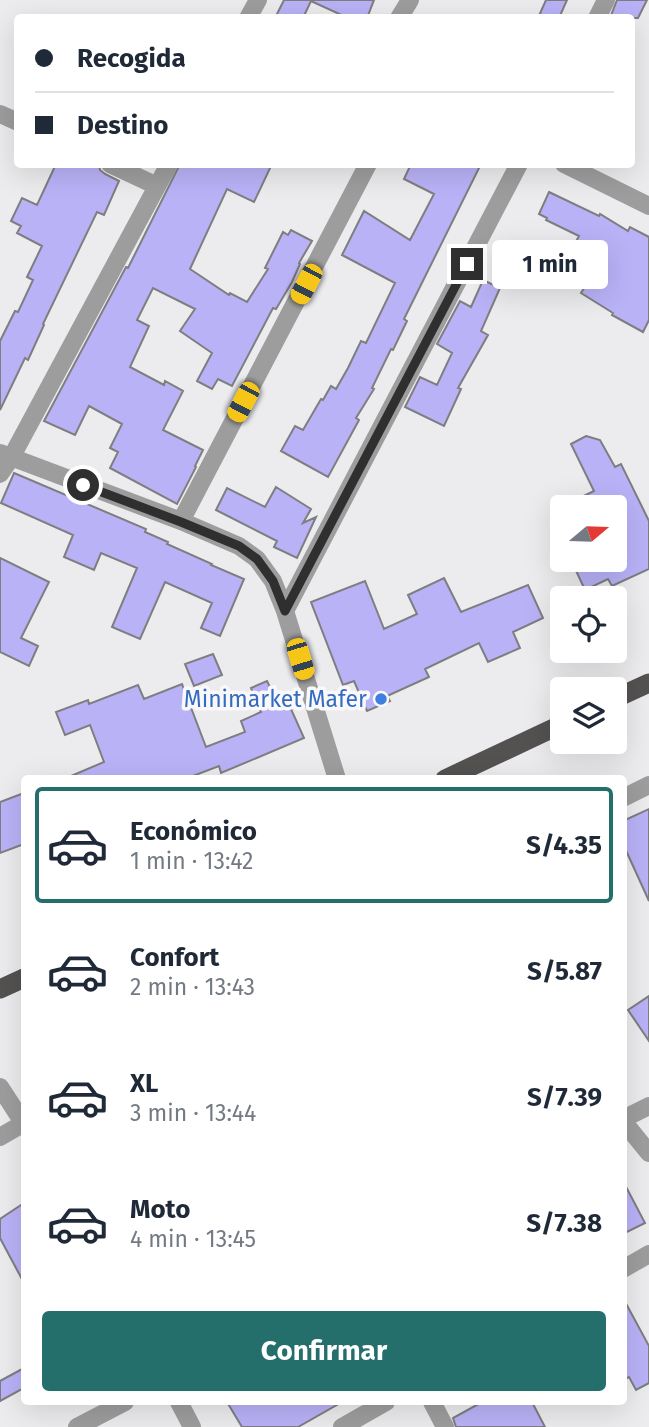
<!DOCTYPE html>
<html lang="es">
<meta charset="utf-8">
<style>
:root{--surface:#fff;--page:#f6f6f7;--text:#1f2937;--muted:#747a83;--line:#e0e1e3;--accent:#246f6c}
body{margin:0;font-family:"Fira Sans",sans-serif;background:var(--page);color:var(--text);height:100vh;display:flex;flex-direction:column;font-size:26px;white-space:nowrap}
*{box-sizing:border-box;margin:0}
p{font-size:23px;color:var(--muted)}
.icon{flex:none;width:38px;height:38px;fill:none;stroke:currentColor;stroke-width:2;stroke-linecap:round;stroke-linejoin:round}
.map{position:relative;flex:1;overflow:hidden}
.drawer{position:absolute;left:21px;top:775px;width:606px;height:630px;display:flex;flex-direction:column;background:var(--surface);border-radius:7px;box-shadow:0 7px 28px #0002}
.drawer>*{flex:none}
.hud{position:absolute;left:14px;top:14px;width:621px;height:154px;border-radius:7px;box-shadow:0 7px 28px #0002;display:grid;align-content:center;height:154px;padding:0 21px;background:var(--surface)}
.needle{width:46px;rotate:71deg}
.fabs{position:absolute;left:550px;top:495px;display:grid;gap:14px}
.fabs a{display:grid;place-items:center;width:77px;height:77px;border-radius:7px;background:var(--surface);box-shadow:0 7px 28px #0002;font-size:35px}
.end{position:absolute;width:32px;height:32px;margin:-16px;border:9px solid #2f2f30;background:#fff;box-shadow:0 0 0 4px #fff}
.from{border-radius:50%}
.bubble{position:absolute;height:49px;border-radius:7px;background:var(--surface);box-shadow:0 7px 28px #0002;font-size:23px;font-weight:700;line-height:49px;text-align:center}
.car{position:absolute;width:21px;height:42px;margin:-21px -10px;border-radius:9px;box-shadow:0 0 5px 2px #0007;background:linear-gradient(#f5c518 24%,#345 0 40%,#f5c518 0 76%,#345 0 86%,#f5c518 0)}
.hud b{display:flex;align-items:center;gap:24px;height:66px;font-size:26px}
.hud b+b{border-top:2px solid var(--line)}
.hud i{width:18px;height:18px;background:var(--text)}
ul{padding:12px 0 0;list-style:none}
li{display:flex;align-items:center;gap:21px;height:116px;margin:0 14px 10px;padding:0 7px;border:4px solid transparent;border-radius:7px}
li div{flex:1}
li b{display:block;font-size:26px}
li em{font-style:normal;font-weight:700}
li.selected{border-color:var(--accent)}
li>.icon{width:63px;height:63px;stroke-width:1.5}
.action{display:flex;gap:14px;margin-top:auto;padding:14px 21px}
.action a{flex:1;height:80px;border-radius:7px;background:var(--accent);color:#fff;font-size:28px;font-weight:700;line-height:80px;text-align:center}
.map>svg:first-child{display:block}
.building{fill:#b9b2f7;stroke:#7e7e81;stroke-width:2}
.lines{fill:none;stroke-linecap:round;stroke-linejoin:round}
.minor{stroke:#9e9d9d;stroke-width:18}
.trunk{stroke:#545251;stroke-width:19}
.route{stroke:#2f2f30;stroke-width:9}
.shop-dot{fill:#3f7fe0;stroke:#f9f9fc;stroke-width:2.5}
.labels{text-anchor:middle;stroke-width:7;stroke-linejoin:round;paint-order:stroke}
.shop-label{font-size:23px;fill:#366cbe;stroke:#f9f9fc;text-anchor:end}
</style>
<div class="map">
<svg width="649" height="1427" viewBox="0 0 649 1427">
<rect width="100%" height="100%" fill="#ececee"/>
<path class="building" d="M284,0H374L367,18H348L311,1L303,18H275Z
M546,0H567L559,18H538Z
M617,0H647L638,18H610Z
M56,164H99L100,170L105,174L119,181L104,215L97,212L43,324L44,325L28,360L25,358L0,410V341L15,311L18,312L33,280L27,277L42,246L17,233L21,226L11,221L22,198L37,205Z
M180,164H272L254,202L227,189L190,269L229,295L230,293L247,302L268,269L265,268L283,232L288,235L291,230L312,241L299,263L300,264L292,282L276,309L273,308L232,386L218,379L212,389L197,381L212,353L180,331L195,309L153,288L137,320L149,326L130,367L164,385L165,381L183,391L163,430L203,450L195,466L196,467L177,504L110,468L118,452L110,448L122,424L89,406L75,435L44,421L126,267L128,268Z
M411,164H481L404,319L407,321L393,350L391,349L372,388L374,389L356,418L359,420L328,477L281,451L295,426L303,430L321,399L323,400L331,386L336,389L348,368L361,341L366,343L395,283L342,255L364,211L410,240L434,194L404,179Z
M549,192L599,216L600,214L628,231L630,227L649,237V320L643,332L612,315L613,313L581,293L593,274L567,258L579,236L546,220L547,218L539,214Z
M483,280L500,288L481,331L488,335L458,388L461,389L444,426L405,407L420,377L437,385L452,353L437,344L460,301L471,307Z
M586,436L600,440L615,467L621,464L649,521V569L612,586L608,579L585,590L571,560H614V508H559L594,491L571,444Z
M14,473L146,529L145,532L168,542L167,544L212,564L211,565L244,579L220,636L201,628L212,603L165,582L140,639L112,627L137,568L101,553L94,570L64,557L73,535L1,503Z
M276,487L311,509L303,523L316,517L297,558L274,547L277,541L216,510L227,488L265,507Z
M0,558L49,582L21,638L38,646L29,666L0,652Z
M444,578L461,612L528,585L543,618L513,632L520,648L488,662L479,643L425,669L429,677L387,696L390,701L367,711L354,681L343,685L311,602L365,581L384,629L417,614L408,595Z
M213,654L222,675L194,686L185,664Z
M267,681L278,704L287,700L304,738L221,773L219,766L185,779H64L104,762L90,725L65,735L56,712L88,700L89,704L138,685L144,699L182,684L206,747L245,732L241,721L261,712L251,688Z
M24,793V844L0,853V802Z
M649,809V901L623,844V821Z
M649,996V1041L628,1010Z
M623,1181L645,1223L623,1234Z
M24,1203V1283L0,1238V1219Z
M623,1298L649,1346V1383L636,1390L629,1377L623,1380Z
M24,1368V1388L0,1401V1381Z
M227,1402H342L298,1427H242Z
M482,1402H532L545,1427H456L453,1418Z"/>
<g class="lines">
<path class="minor" d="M248,18L258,0
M399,18L410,0
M597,18L606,0
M0,114L18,122
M110,164L157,186
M564,164L649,206
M0,453L181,521L239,546L257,559L273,581L285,611L337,779
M0,474L11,458L169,164
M181,521L368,164
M285,611L519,164
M623,798L649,785
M0,1087L24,1124
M623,1119L649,1106
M623,1121L649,1153
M0,1137L24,1123
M623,1269L649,1254
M179,1402L192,1427
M432,1402L445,1427
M77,1427L125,1402
M342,1427L386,1402"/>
<path class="trunk" d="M614,699L649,683
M445,779L562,724
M0,989L24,978"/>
</g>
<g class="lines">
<path class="route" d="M83,485L181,522L239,546L257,559L273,581L285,611L467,264"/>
</g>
<circle class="shop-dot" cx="381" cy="699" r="7"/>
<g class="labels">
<g class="shop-label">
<text x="367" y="707">Minimarket Mafer</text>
</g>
</g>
</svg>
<div class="fabs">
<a><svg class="needle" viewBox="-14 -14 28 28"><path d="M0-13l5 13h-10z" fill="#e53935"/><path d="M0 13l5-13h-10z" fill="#747a83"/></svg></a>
<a><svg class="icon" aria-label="locate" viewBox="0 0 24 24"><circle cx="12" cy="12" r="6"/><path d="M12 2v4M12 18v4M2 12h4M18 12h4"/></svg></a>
<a><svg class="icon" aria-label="layers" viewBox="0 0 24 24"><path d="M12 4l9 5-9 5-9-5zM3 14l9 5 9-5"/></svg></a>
</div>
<i class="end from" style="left:83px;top:485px"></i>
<i class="end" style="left:467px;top:264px"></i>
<div class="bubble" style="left:492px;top:240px;width:116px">1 min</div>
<i class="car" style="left:306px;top:284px;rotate:208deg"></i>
<i class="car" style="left:243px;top:402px;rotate:208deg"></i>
<i class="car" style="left:300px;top:659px;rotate:163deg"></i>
<div class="hud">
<b><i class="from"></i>Recogida</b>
<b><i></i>Destino</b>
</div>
<section class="drawer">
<ul>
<li class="selected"><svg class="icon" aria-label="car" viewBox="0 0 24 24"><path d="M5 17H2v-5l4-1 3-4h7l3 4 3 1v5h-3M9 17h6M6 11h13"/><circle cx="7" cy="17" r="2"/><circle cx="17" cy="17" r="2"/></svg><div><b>Económico</b><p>1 min · 13:42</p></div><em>S/4.35</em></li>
<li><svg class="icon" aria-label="car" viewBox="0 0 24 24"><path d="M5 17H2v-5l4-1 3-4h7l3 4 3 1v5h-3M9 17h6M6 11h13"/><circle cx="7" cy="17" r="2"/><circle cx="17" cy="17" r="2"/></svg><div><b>Confort</b><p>2 min · 13:43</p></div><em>S/5.87</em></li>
<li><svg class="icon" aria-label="car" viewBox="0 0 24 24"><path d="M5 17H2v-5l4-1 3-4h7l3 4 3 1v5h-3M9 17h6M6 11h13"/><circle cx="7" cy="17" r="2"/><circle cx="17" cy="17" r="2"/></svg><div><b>XL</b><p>3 min · 13:44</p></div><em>S/7.39</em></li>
<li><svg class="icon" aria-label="car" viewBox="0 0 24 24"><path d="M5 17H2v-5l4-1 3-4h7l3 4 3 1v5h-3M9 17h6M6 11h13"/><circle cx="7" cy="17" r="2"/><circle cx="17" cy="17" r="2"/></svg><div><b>Moto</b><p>4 min · 13:45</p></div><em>S/7.38</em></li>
</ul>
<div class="action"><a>Confirmar</a></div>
</section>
</div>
